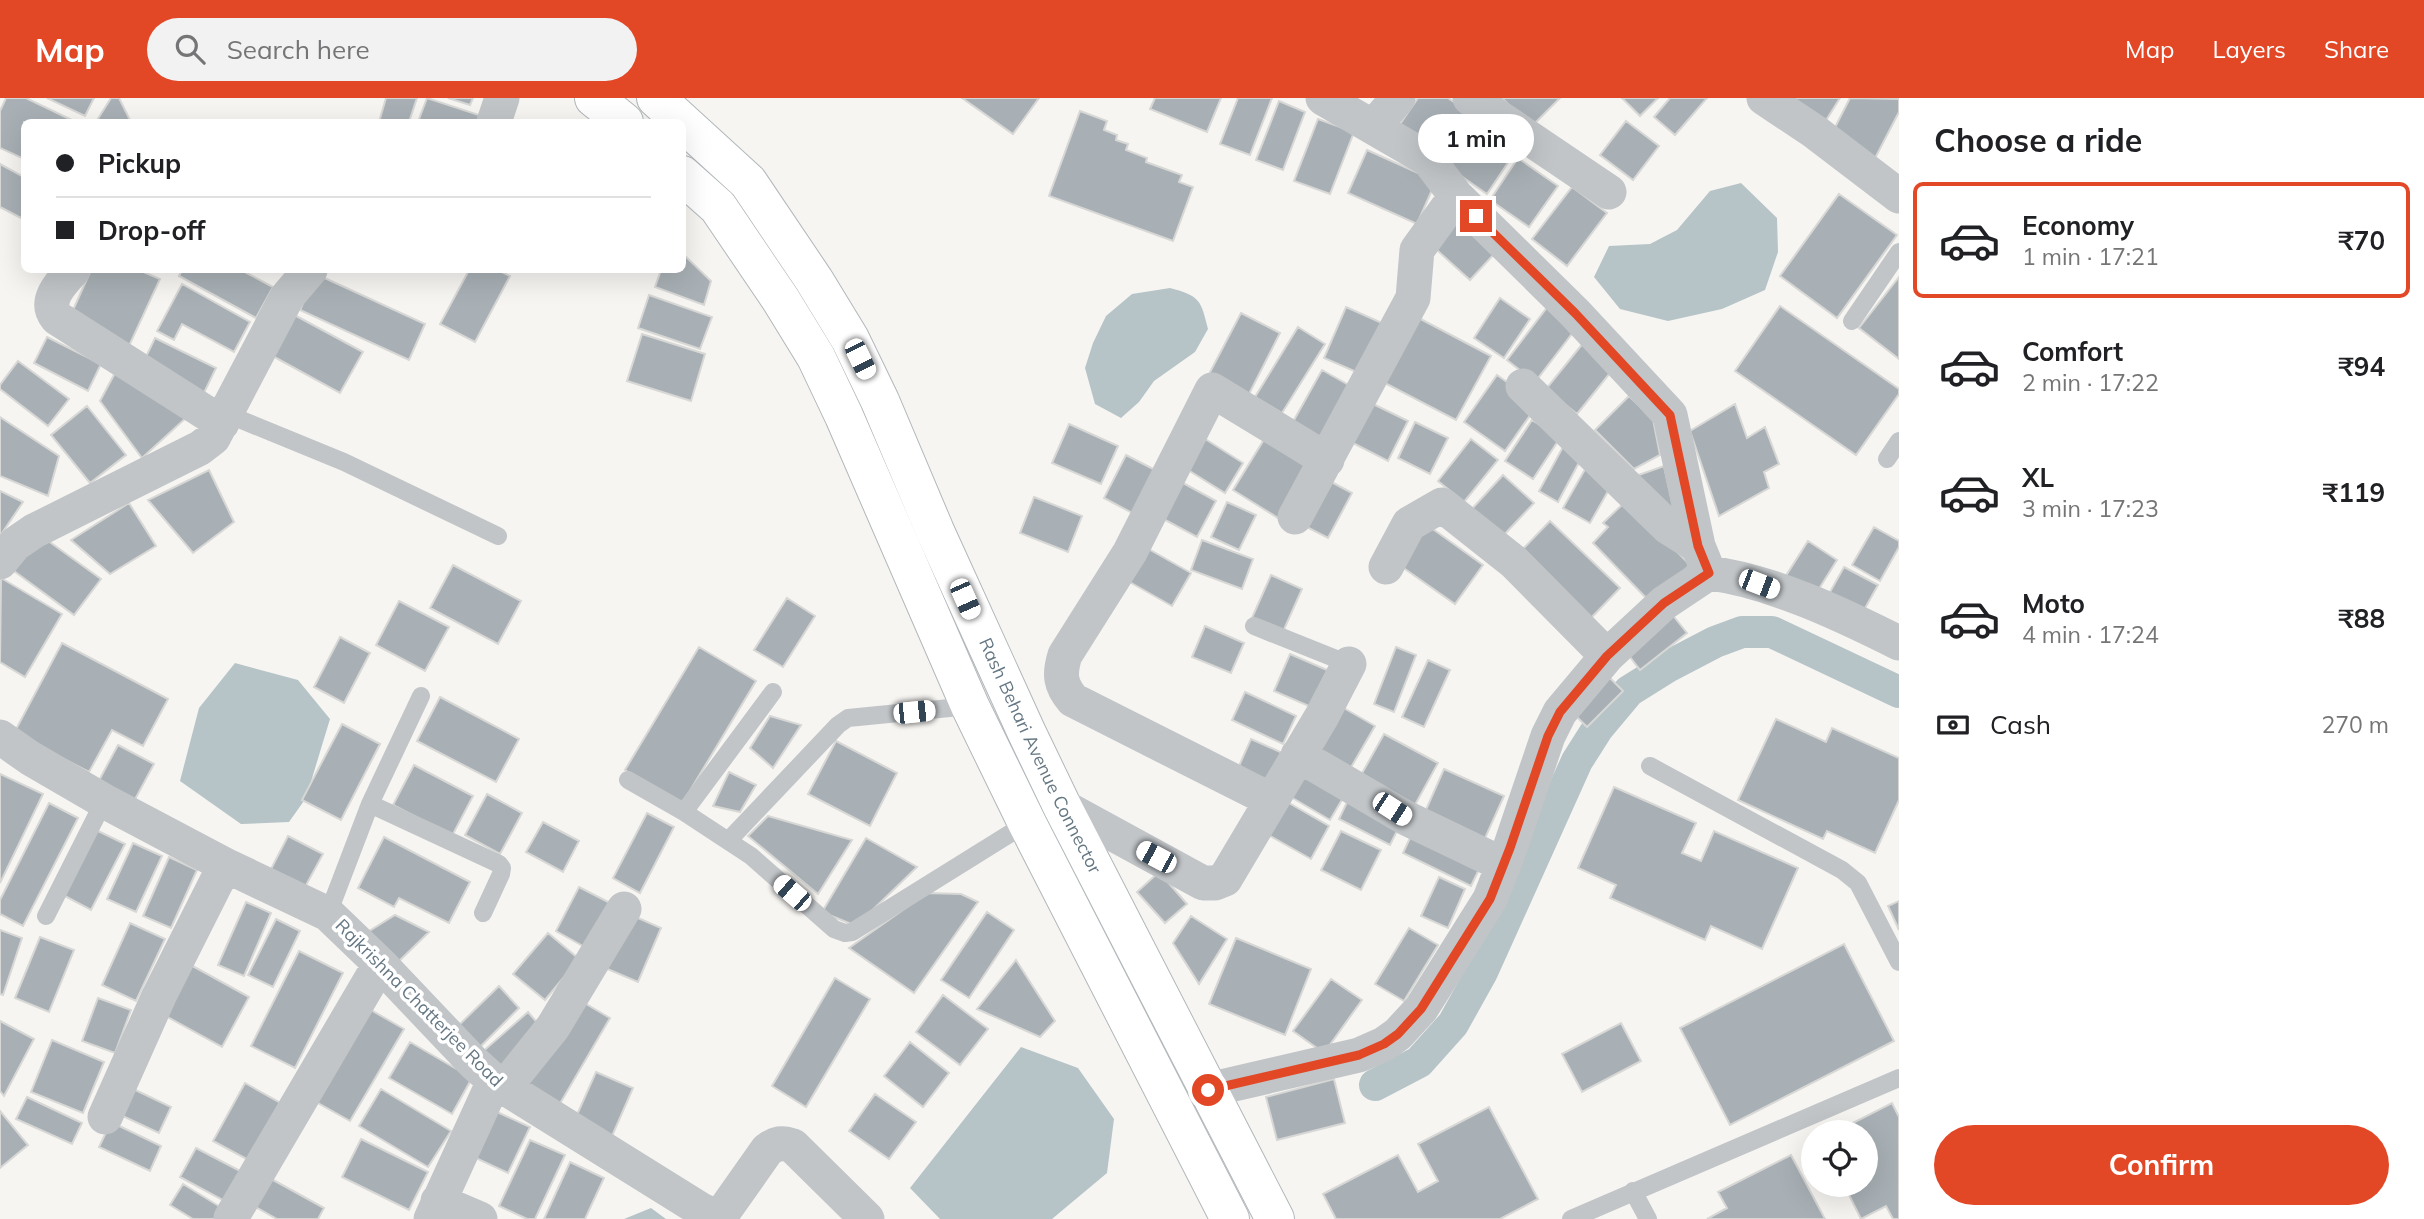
<!DOCTYPE html>
<meta charset="utf-8">
<style>
:root{--surface:#fff;--page:#f2f2f2;--text:#202124;--muted:#757577;--line:#e0e0e0;--accent:#e24726}
body{margin:0;font-family:Mulish,sans-serif;background:var(--page);color:var(--text);height:100vh;display:flex;flex-direction:column;font-size:26px;white-space:nowrap}
*{box-sizing:border-box;margin:0}
p{font-size:23px;color:var(--muted)}
.icon{flex:none;width:38px;height:38px;fill:none;stroke:currentColor;stroke-width:2;stroke-linecap:round;stroke-linejoin:round}
.map{position:relative;flex:1;overflow:hidden}
.sheet{display:flex;flex-direction:column;background:var(--surface);width:525px}
.sheet>*{flex:none}
.hud{position:absolute;left:21px;top:21px;width:665px;height:154px;border-radius:10px;box-shadow:0 7px 28px #0002;display:grid;align-content:center;height:154px;padding:0 35px;background:var(--surface)}
.controls{position:absolute;left:1801px;top:1022px;display:grid;gap:14px}
.controls a{display:grid;place-items:center;width:77px;height:77px;border-radius:50%;background:var(--surface);box-shadow:0 7px 28px #0002;font-size:35px}
.end{position:absolute;width:32px;height:32px;margin:-16px;border:9px solid #e24726;background:#fff;box-shadow:0 0 0 4px #fff}
.from{border-radius:50%}
.bubble{position:absolute;height:49px;border-radius:24px;background:var(--surface);box-shadow:0 7px 28px #0002;font-size:23px;font-weight:700;line-height:49px;text-align:center}
.car{position:absolute;width:21px;height:42px;margin:-21px -10px;border-radius:9px;box-shadow:0 0 5px 2px #0007;background:linear-gradient(#fff 24%,#345 0 40%,#fff 0 76%,#345 0 86%,#fff 0)}
.hud b{display:flex;align-items:center;gap:24px;height:66px;font-size:26px}
.hud b+b{border-top:2px solid var(--line)}
.hud i{width:18px;height:18px;background:var(--text)}
ul{padding:0;list-style:none}
li{display:flex;align-items:center;gap:21px;height:116px;margin:0 14px 10px;padding:0 21px;border:4px solid transparent;border-radius:10px}
li div{flex:1}
li b{display:block;font-size:26px}
li em{font-style:normal;font-weight:700}
li.selected{border-color:var(--accent)}
li>.icon{width:63px;height:63px;stroke-width:1.5}
h2{padding:0 35px;font-size:32px;line-height:84px}
.pay{display:flex;align-items:center;gap:18px;height:77px;padding:0 35px;font-size:26px}
.pay p{margin-inline-start:auto}
.action{display:flex;gap:14px;margin-top:auto;padding:14px 35px}
.action a{flex:1;height:80px;border-radius:42px;background:var(--accent);color:#fff;font-size:28px;font-weight:700;line-height:80px;text-align:center}
header{display:flex;align-items:center;gap:42px;box-sizing:border-box;height:98px;padding:0 35px;background:var(--accent);color:#fff}
header strong{font-size:33px}
nav{display:flex;gap:38px;margin-inline-start:auto;font-size:24px}
.search{width:490px;height:63px;background:var(--page);display:flex;align-items:center;gap:18px;box-sizing:border-box;padding:0 24px;border-radius:38px;color:var(--muted);font-size:26px}
main{display:flex;flex:1;min-height:0}
.map>svg:first-child{display:block}
.water{fill:#b6c4c7}
.lines{fill:none;stroke-linecap:round;stroke-linejoin:round}
.canal{stroke:#b6c4c7;stroke-width:32}
.building{fill:#a8b0b5;stroke:#d7d7d5;stroke-width:2}
.primary-casing{stroke:#b2b7ba;stroke-width:40}
.lane{stroke:#c1c5c8;stroke-width:18}
.street{stroke:#c1c5c8;stroke-width:35}
.primary{stroke:#fff;stroke-width:38}
.route{stroke:#e24726;stroke-width:9}
.labels{text-anchor:middle;stroke-width:7;stroke-linejoin:round;paint-order:stroke}
.street-label{font-size:18px;fill:#657783;stroke:#fff}
</style>
<header>
<strong>Map</strong>
<div class="search"><svg class="icon" aria-label="search" viewBox="0 0 24 24"><circle cx="10" cy="10" r="6"/><path d="M15 15l6 6"/></svg>Search here</div>
<nav><a>Map</a><a>Layers</a><a>Share</a></nav>
</header>
<main>
<div class="map">
<svg width="1899" height="1121" viewBox="0 0 1899 1121">
<rect width="100%" height="100%" fill="#f6f5f2"/>
<path class="water" d="M1741,85L1777,120L1778,154L1765,192L1722,211L1668,223L1620,211L1594,179L1609,148L1650,146L1677,132L1710,93Z
M1170,190C1200,198 1201,202 1208,231L1195,254L1154,283L1139,304L1121,320L1095,306L1085,270L1093,245L1106,218L1132,196Z
M235,565L298,582L330,621L306,700L289,724L241,726L180,683L199,610Z
M1021,949L1078,970L1114,1021L1107,1075L1052,1121H940L910,1090Z
M651,1110L666,1121H624Z"/>
<g class="lines">
<path class="canal" d="M1375,987L1419,964L1453,926L1482,874L1577,663L1598,630L1629,593L1669,568L1715,544L1742,534H1772L1899,594"/>
</g>
<path class="building" d="M6,0H26L76,24H24V61L0,50V13Z
M47,0H94L85,18Z
M111,0H119L131,24H96Z
M386,0H417L409,24H379Z
M427,0L485,19L483,24H418Z
M448,0H473L470,7Z
M962,0H1039L1013,36Z
M1155,0H1221L1207,34L1150,11Z
M1238,0H1272L1250,57L1220,46Z
M1418,0H1448L1474,18L1445,61L1398,29Z
M1502,0H1560L1531,29Z
M1622,0H1658L1640,18Z
M1670,0H1707L1675,37L1654,19Z
M1776,0H1840L1820,32Z
M1850,0L1899,1V14L1872,66L1828,43Z
M1279,3L1305,14L1283,72L1256,62Z
M1080,13L1107,23L1104,32L1117,37L1116,42L1128,46L1126,52L1147,60L1146,64L1182,77L1179,84L1193,89L1173,143L1049,98Z
M1318,21L1354,34L1330,96L1294,83Z
M1480,22L1519,48L1487,96L1448,69Z
M1626,23L1659,48L1633,82L1600,57Z
M1367,52L1436,83L1417,126L1348,95Z
M1518,60L1558,88L1529,129L1490,102Z
M0,66L24,79L23,121L0,109Z
M1572,89L1607,115L1567,168L1532,141Z
M1839,96L1897,137L1837,220L1780,178Z
M1454,116L1496,154L1470,182L1428,144Z
M682,155L711,183L704,207L655,189L661,172H682Z
M91,172H139L160,181L129,248L69,221Z
M182,172H241L273,189L256,220L179,178Z
M469,172H498L510,178L475,244L440,226Z
M316,176L425,226L409,262L300,212Z
M1899,179V261L1859,230Z
M182,186L250,224L234,254L182,226L174,242L157,233Z
M649,197L712,219L700,251L638,230Z
M1500,200L1530,221L1504,260L1474,240Z
M1552,203L1581,224L1535,284L1507,262Z
M1780,208L1899,291V296L1856,357L1735,273Z
M1346,209L1391,229L1368,279L1324,260Z
M289,214L363,254L340,295L267,255Z
M1241,215L1280,235L1247,300L1207,280Z
M1413,217L1491,258L1456,322L1379,282Z
M1298,229L1325,246L1282,315L1255,299Z
M642,236L705,256L691,303L627,283Z
M47,239L101,266L88,293L34,265Z
M1588,239L1619,264L1577,316L1546,291Z
M155,240L216,270L202,299L141,269Z
M18,263L69,301L48,328L0,291V287Z
M1322,272L1361,294L1327,353L1289,331Z
M115,275L187,319L142,360L100,303Z
M1497,277L1538,306L1505,353L1464,324Z
M1629,298L1653,321L1660,357L1634,371L1595,332Z
M1367,303L1408,323L1388,363L1347,342Z
M1735,306L1747,340L1765,329L1779,366L1764,374L1769,390L1719,418L1690,333Z
M87,308L126,357L90,385L51,337Z
M0,319L59,358L48,398L0,378Z
M1532,322L1560,340L1533,381L1505,363Z
M1415,324L1448,340L1430,376L1398,360Z
M1069,326L1118,348L1101,386L1052,365Z
M1199,337L1243,365L1225,395L1180,367Z
M1265,340L1318,373L1286,425L1233,392Z
M1471,341L1498,362L1464,404L1438,383Z
M1564,347L1583,357L1558,404L1539,393Z
M1126,357L1159,374L1136,417L1104,400Z
M1588,366L1615,381L1590,425L1563,410Z
M1664,368L1677,426L1633,379Z
M209,372L234,424L193,455L148,402Z
M1503,377L1534,405L1500,441L1470,413Z
M1174,380L1216,403L1197,439L1154,416Z
M1324,380L1352,395L1328,440L1299,425Z
M0,393L23,404L0,438Z
M1034,399L1082,418L1068,454L1020,435Z
M1627,402L1690,467L1650,504L1593,445L1608,429L1603,425Z
M1227,404L1256,417L1239,452L1211,439Z
M129,405L156,448L110,476L71,442Z
M1550,423L1620,490L1590,521L1520,454Z
M1423,424L1483,467L1455,506L1395,464Z
M1874,429L1899,443V449L1880,483L1852,467Z
M40,437L101,481L74,517L14,473Z
M1202,442L1253,461L1242,491L1191,472Z
M1808,443L1837,462L1812,502L1782,484Z
M1145,449L1191,475L1172,508L1126,482Z
M453,467L521,503L498,546L430,510Z
M1844,469L1878,487L1859,521L1825,503Z
M1271,477L1302,491L1282,536L1251,522Z
M1,480L62,516L25,579L0,564Z
M787,500L815,518L783,569L754,552Z
M399,503L449,529L425,573L376,547Z
M1671,515L1687,535L1640,572L1624,551Z
M1205,528L1244,545L1231,575L1192,559Z
M340,539L370,555L344,605L314,589Z
M62,545L168,601L143,648L112,632L89,674L14,635Z
M699,549L756,583L682,706L625,672Z
M1396,549L1416,557L1394,614L1374,606Z
M1290,556L1334,575L1318,612L1274,593Z
M1428,562L1450,572L1424,629L1402,619Z
M1604,574L1623,593L1587,629L1568,610Z
M1245,594L1296,618L1283,646L1232,622Z
M440,599L519,641L496,684L417,643Z
M1335,605L1375,628L1346,678L1306,655Z
M770,618L801,627L773,670L750,650Z
M1776,621L1826,644L1832,630L1899,660V702L1875,755L1827,733L1823,741L1738,702Z
M342,626L380,646L341,722L302,702Z
M1384,636L1438,665L1410,716L1356,686Z
M1251,641L1287,657L1270,693L1235,677Z
M836,643L897,675L870,728L808,696Z
M118,647L154,666L132,707L96,688Z
M414,667L473,698L452,738L393,707Z
M1292,670L1343,700L1330,722L1279,692Z
M1444,671L1504,698L1481,749L1421,723Z
M729,674L756,687L740,714L713,708Z
M0,676L43,696L0,785Z
M1614,689L1696,725L1682,755L1701,763L1714,733L1798,770L1762,851L1711,828L1705,842L1610,800L1616,787L1578,770Z
M487,696L522,715L500,756L465,737Z
M1350,698L1402,723L1390,747L1339,721Z
M1282,701L1329,728L1311,761L1263,734Z
M49,705L78,720L23,828L0,816V802Z
M647,715L674,729L640,795L613,780Z
M768,718L852,742L818,796L748,738Z
M543,724L579,743L563,774L526,754Z
M1415,729L1484,761L1471,788L1403,755Z
M96,732L125,746L91,812L63,797Z
M1341,733L1381,752L1361,792L1321,772Z
M288,738L323,756L305,789L271,771Z
M384,739L470,784L449,825L399,800L394,809L358,790Z
M866,740L917,769L856,828L822,814Z
M133,745L162,758L136,814L107,801Z
M169,759L197,772L171,830L143,818Z
M1159,774L1187,806L1165,825L1137,794Z
M1439,779L1465,791L1448,830L1421,818Z
M579,789L614,807L590,852L556,833Z
M927,795L961,796L978,804L914,895L849,850Z
M1899,803V832L1888,808Z
M246,804L271,815L244,878L218,867Z
M987,814L1014,832L969,900L941,882Z
M629,816L661,830L638,884L605,870Z
M395,817L429,834L394,868L363,837Z
M1191,818L1227,841L1199,886L1173,845Z
M276,821L300,833L273,889L248,877Z
M130,825L165,841L136,903L102,887Z
M1409,830L1438,847L1404,903L1375,886Z
M0,832L22,840L3,897L0,896Z
M548,835L579,861L545,902L513,876Z
M40,839L74,852L49,914L15,900Z
M1236,840L1311,871L1285,937L1209,906Z
M1844,846L1894,943L1730,1027L1680,930Z
M299,853L343,875L295,970L251,948Z
M1016,862L1055,923L1040,939L977,911Z
M189,866L249,899L222,949L162,916Z
M835,880L870,901L806,1009L772,988Z
M1331,881L1362,902L1324,955L1293,933Z
M499,888L519,910L479,950L458,928Z
M943,897L988,931L960,967L916,934Z
M98,900L131,912L115,955L82,943Z
M576,900L610,920L558,1009L523,989Z
M364,908L404,931L350,1023L311,1001Z
M528,914L546,935L499,977L480,956Z
M0,923L34,941L4,998L0,993Z
M1621,925L1641,963L1582,994L1562,956Z
M52,942L104,964L83,1015L31,994Z
M410,944L472,980L452,1016L389,980Z
M910,944L949,975L923,1009L884,978Z
M596,974L633,990L609,1045L572,1028Z
M1334,981L1345,1025L1277,1042L1266,999Z
M245,985L284,1007L252,1064L213,1043Z
M127,988L171,1009L159,1035L114,1014Z
M381,991L451,1033L428,1069L359,1028Z
M875,996L916,1024L889,1061L849,1033Z
M27,999L82,1025L72,1046L16,1021Z
M1892,1005L1899,1019V1121H1893L1886,1108L1861,1121L1844,1087H1866V1034H1835Z
M486,1009L530,1029L508,1075L465,1055Z
M1489,1009L1538,1101L1500,1121H1336L1323,1096L1398,1057L1418,1094L1438,1083L1418,1046Z
M0,1013L28,1047L0,1070Z
M111,1024L161,1048L150,1073L99,1049Z
M361,1041L428,1074L409,1112L342,1079Z
M530,1042L565,1057L535,1121H527L499,1108Z
M196,1050L244,1075L228,1105L180,1079Z
M1791,1057L1825,1121H1707L1727,1110L1718,1094Z
M570,1064L604,1080L585,1121H544Z
M266,1078L324,1110L318,1121H277L250,1106Z
M183,1086L222,1110L216,1121H193L170,1107Z"/>
<g class="lines">
<g class="primary-casing">
<g id="primary">
<path d="M594,0L624,24"/>
<path id="s1" d="M656,0L748,84L814,182L850,241L880,303L935,433L1026,633L1062,708L1275,1121"/>
<path d="M682,77L718,109L781,202L816,259L844,318L970,608L1027,725L1230,1121"/>
</g>
</g>
<path class="lane" d="M1852,223L1899,154
M222,325L239,321L344,364L498,438
M1887,361L1899,343
M1254,528L1349,566
M1650,668L1842,772L1858,785L1899,864
M628,682L684,714L751,758L834,831L845,835L852,834L1027,725
M370,706L499,766L502,770L501,776L483,815
M684,714L773,594
M728,743L838,627L848,620L970,608
M328,816L370,706L421,598
M46,818L104,703
M1633,1093L1648,1121
M1571,1121L1899,980"/>
<path class="street" d="M1323,0L1428,61L1456,98L1575,215L1670,317L1698,448L1709,475
M1470,0L1609,94
M1764,0L1815,34L1899,98
M494,24L502,0
M1373,29L1398,0
M73,172C61,185 43,203 57,220L222,325
M1523,288L1668,429L1698,448
M1295,419L1413,200L1417,152L1456,98
M0,464L15,446L34,433L200,350L213,340L287,199L310,172
M1386,469L1409,426L1442,407L1514,464L1607,558
M0,639L30,660L104,703L225,767L328,816L380,866L473,964L494,983L703,1113L715,1118L724,1113L767,1052C776,1045 782,1044 793,1048L867,1121
M1298,657L1406,720L1504,767
M1271,702L1073,602C1060,587 1059,576 1065,557L1130,454L1212,292L1327,362
M1062,708L1203,785H1215L1225,781L1322,618L1349,566
M504,990L553,929L624,811
M1208,992L1359,957L1384,946L1398,936L1421,911L1490,801L1510,750L1548,638L1560,614L1607,558L1664,505L1709,475C1772,483 1843,517 1899,545
M105,1019L159,898L225,767
M438,1103L480,1121
M231,1120L380,866
M431,1121L494,983"/>
<use href="#primary" class="primary"/>
</g>
<g class="lines">
<path class="route" d="M1208,992L1359,957L1384,946L1398,936L1421,911L1490,801L1510,750L1548,638L1560,614L1607,558L1664,505L1709,475L1698,448L1670,317L1575,215L1476,118"/>
</g>
<g class="labels">
<g class="street-label">
<text dy="6" stroke="none"><textPath href="#s1" startOffset="770">Rash Behari Avenue Connector</textPath></text>
<text transform="translate(419 905) rotate(45)" y="6">Rajkrishna Chatterjee Road</text>
</g>
</g>
</svg>
<div class="controls">
<a><svg class="icon" aria-label="locate" viewBox="0 0 24 24"><circle cx="12" cy="12" r="6"/><path d="M12 2v4M12 18v4M2 12h4M18 12h4"/></svg></a>
</div>
<i class="end from" style="left:1208px;top:992px"></i>
<i class="end" style="left:1476px;top:118px"></i>
<div class="bubble" style="left:1418px;top:16px;width:116px">1 min</div>
<i class="car" style="left:860px;top:261px;rotate:154deg"></i>
<i class="car" style="left:1759px;top:486px;rotate:111deg"></i>
<i class="car" style="left:965px;top:501px;rotate:156deg"></i>
<i class="car" style="left:914px;top:614px;rotate:84deg"></i>
<i class="car" style="left:1392px;top:711px;rotate:123deg"></i>
<i class="car" style="left:1156px;top:759px;rotate:298deg"></i>
<i class="car" style="left:792px;top:795px;rotate:311deg"></i>
<div class="hud">
<b><i class="from"></i>Pickup</b>
<b><i></i>Drop-off</b>
</div>
</div>
<section class="sheet">
<h2>Choose a ride</h2>
<ul>
<li class="selected"><svg class="icon" aria-label="car" viewBox="0 0 24 24"><path d="M5 17H2v-5l4-1 3-4h7l3 4 3 1v5h-3M9 17h6M6 11h13"/><circle cx="7" cy="17" r="2"/><circle cx="17" cy="17" r="2"/></svg><div><b>Economy</b><p>1 min · 17:21</p></div><em>₹70</em></li>
<li><svg class="icon" aria-label="car" viewBox="0 0 24 24"><path d="M5 17H2v-5l4-1 3-4h7l3 4 3 1v5h-3M9 17h6M6 11h13"/><circle cx="7" cy="17" r="2"/><circle cx="17" cy="17" r="2"/></svg><div><b>Comfort</b><p>2 min · 17:22</p></div><em>₹94</em></li>
<li><svg class="icon" aria-label="car" viewBox="0 0 24 24"><path d="M5 17H2v-5l4-1 3-4h7l3 4 3 1v5h-3M9 17h6M6 11h13"/><circle cx="7" cy="17" r="2"/><circle cx="17" cy="17" r="2"/></svg><div><b>XL</b><p>3 min · 17:23</p></div><em>₹119</em></li>
<li><svg class="icon" aria-label="car" viewBox="0 0 24 24"><path d="M5 17H2v-5l4-1 3-4h7l3 4 3 1v5h-3M9 17h6M6 11h13"/><circle cx="7" cy="17" r="2"/><circle cx="17" cy="17" r="2"/></svg><div><b>Moto</b><p>4 min · 17:24</p></div><em>₹88</em></li>
</ul>
<div class="pay"><svg class="icon" aria-label="cash" viewBox="0 0 24 24"><path d="M3 7h18v10H3z"/><circle cx="12" cy="12" r="2"/></svg>Cash<p>270 m</p></div>
<div class="action"><a>Confirm</a></div>
</section>
</main>
